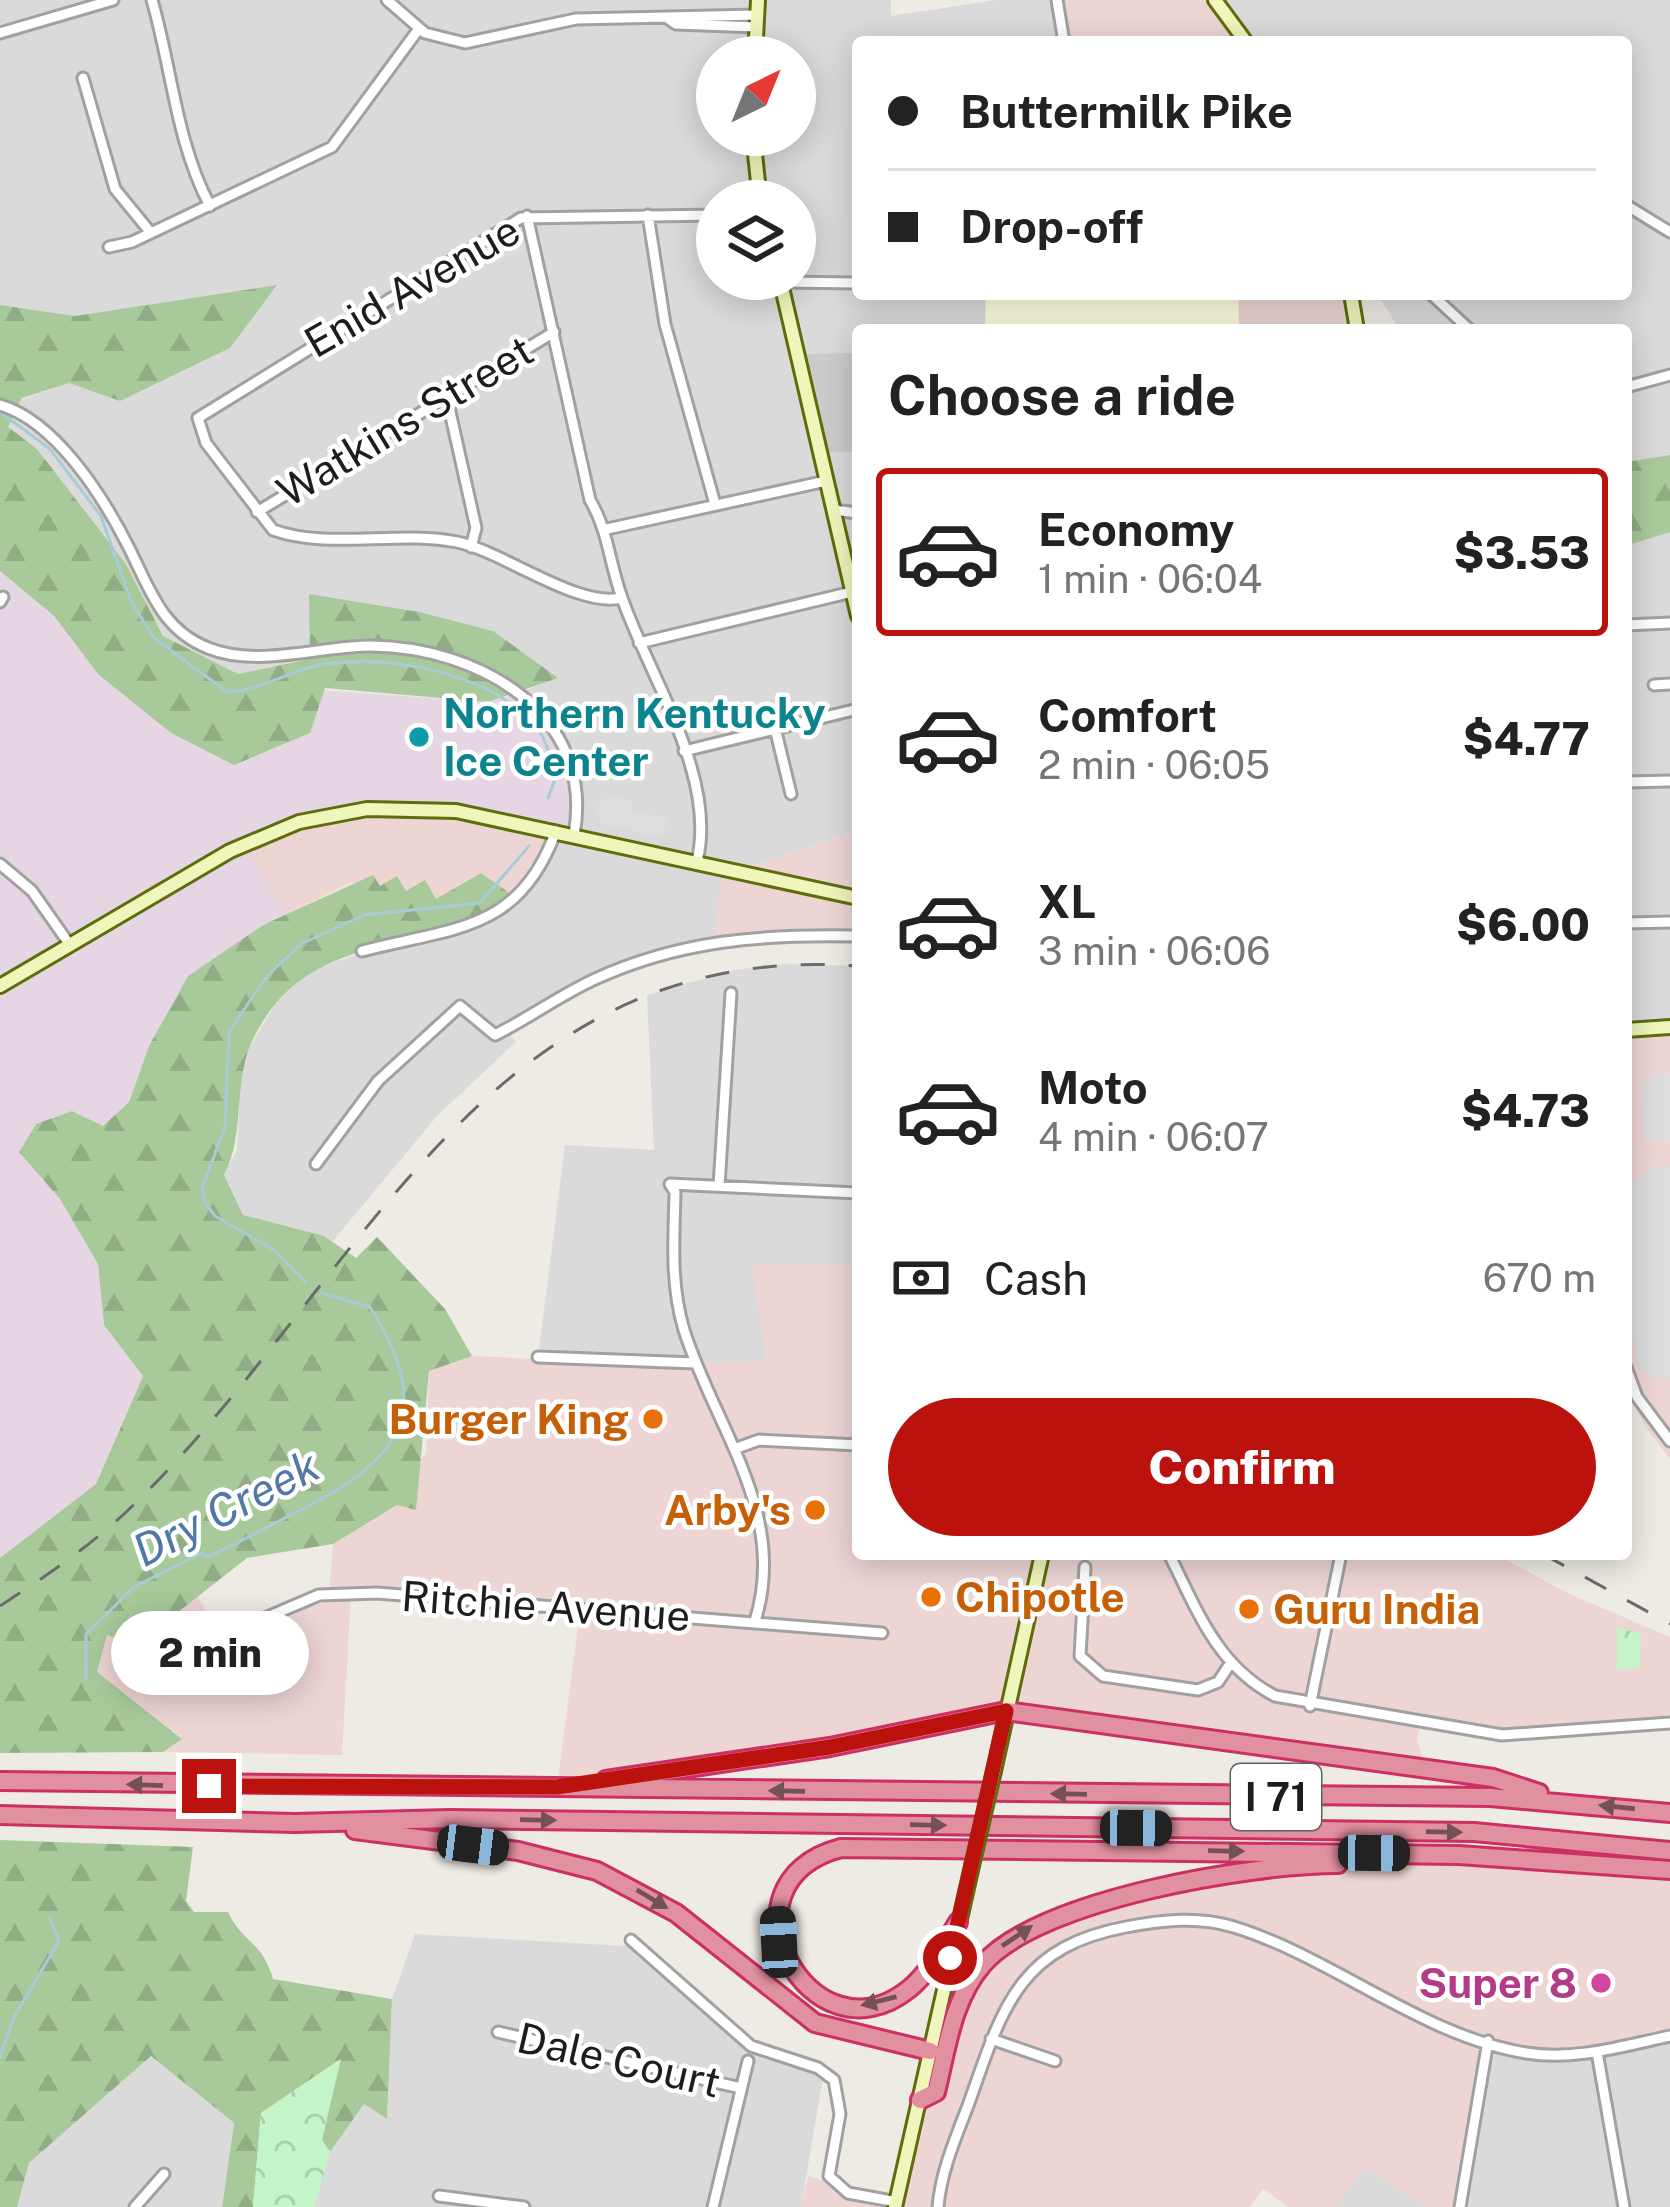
<!DOCTYPE html>
<meta charset="utf-8">
<style>
:root{--surface:#fff;--page:#f6f6f6;--text:#222;--muted:#767676;--line:#e0e0e0;--accent:#bc120e}
body{margin:0;font-family:"Public Sans",sans-serif;background:var(--page);color:var(--text);height:100vh;display:flex;flex-direction:column;font-size:45px;white-space:nowrap}
*{box-sizing:border-box;margin:0}
p{font-size:39px;color:var(--muted)}
.icon{flex:none;width:66px;height:66px;fill:none;stroke:currentColor;stroke-width:2;stroke-linecap:round;stroke-linejoin:round}
.map{position:relative;flex:1;overflow:hidden}
.sheet{position:absolute;left:852px;top:324px;width:780px;height:1236px;display:flex;flex-direction:column;background:var(--surface);border-radius:12px;box-shadow:0 6px 30px #0003}
.sheet>*{flex:none}
.hud{position:absolute;left:852px;top:36px;width:780px;height:264px;border-radius:12px;box-shadow:0 6px 30px #0003;display:grid;align-content:center;height:264px;padding:0 36px;background:var(--surface)}
.needle{width:78px;rotate:43deg}
.fabs{position:absolute;left:696px;top:36px;display:grid;gap:24px}
.fabs a{display:grid;place-items:center;width:120px;height:120px;border-radius:50%;background:var(--surface);box-shadow:0 6px 30px #0003;font-size:60px}
.end{position:absolute;width:54px;height:54px;margin:-27px;border:15px solid #bc120e;background:#fff;box-shadow:0 0 0 6px #fff}
.from{border-radius:50%}
.bubble{position:absolute;height:84px;border-radius:42px;background:var(--surface);box-shadow:0 6px 30px #0003;font-size:39px;font-weight:800;line-height:84px;text-align:center}
.car{position:absolute;width:36px;height:72px;margin:-36px -18px;border-radius:15px;box-shadow:0 0 9px 3px #0007;background:linear-gradient(#222 24%,#8ab4d8 0 40%,#222 0 76%,#8ab4d8 0 86%,#222 0)}
.hud b{display:flex;align-items:center;gap:42px;height:114px;font-size:45px}
.hud b+b{border-top:3px solid var(--line)}
.hud i{width:30px;height:30px;background:var(--text)}
ul{padding:0;list-style:none}
li{display:flex;align-items:center;gap:36px;height:168px;margin:0 24px 18px;padding:0 12px;border:6px solid transparent;border-radius:12px}
li div{flex:1}
li b{display:block;font-size:45px}
li em{font-style:normal;font-weight:800}
li.selected{border-color:var(--accent)}
li>.icon{width:108px;height:108px;stroke-width:1.5}
h2{padding:0 36px;font-size:54px;line-height:144px}
.pay{display:flex;align-items:center;gap:30px;height:132px;padding:0 36px;font-size:45px}
.pay p{margin-inline-start:auto}
.button{display:flex;gap:24px;margin-top:auto;padding:24px 36px}
.button a{flex:1;height:138px;border-radius:72px;background:var(--accent);color:#fff;font-size:48px;font-weight:800;line-height:138px;text-align:center}
.map>svg:first-child{display:block}
.residential{fill:#dbdada;fill-rule:evenodd}
.commercial{fill:#edd5d4}
.industrial{fill:#e6d6e3}
.education{fill:#fcfcde}
.religious{fill:#cbcbcb}
.forest{fill:url(#forest-firs)}
.park{fill:url(#park-crowns)}
.parking{fill:#ddd}
.lines{fill:none;stroke-linecap:round;stroke-linejoin:round}
.stream{stroke:#a7ccd8;stroke-width:3}
.street-casing{stroke:#a1a1a1;stroke-width:15}
.secondary-casing{stroke:#5f6c0c;stroke-width:18}
.highway-casing{stroke:#cc3062;stroke-width:22}
.street{stroke:#fff;stroke-width:9}
.secondary{stroke:#f0f5bb;stroke-width:12}
.highway{stroke:#e0909e;stroke-width:16}
.rail{stroke:#6b6b6b;stroke-width:3;stroke-dasharray:24 24;stroke-linecap:butt}
.secondary-bridge-casing{stroke:#5f6c0c;stroke-width:18;stroke-linecap:butt}
.secondary-bridge{stroke:#f0f5bb;stroke-width:12}
.oneway{fill:#755157}
.route{stroke:#bc120e;stroke-width:15}
.culture-dot{fill:#0f9aa8;stroke:#fff;stroke-width:4.5}
.food-dot{fill:#e8710a;stroke:#fff;stroke-width:4.5}
.hotel-dot{fill:#d1479c;stroke:#fff;stroke-width:4.5}
.labels{text-anchor:middle;stroke-width:9;stroke-linejoin:round;paint-order:stroke}
.shield{fill:#fff;stroke:#616161;stroke-width:3}
.shield-label{font-size:39px;font-weight:bold;fill:#1d1d1d}
.street-label{font-size:42px;fill:#1d1d1d;stroke:#fff}
.culture-label{font-size:42px;font-weight:bold;fill:#0d838f;stroke:#fff;text-anchor:start}
.food-label{font-size:42px;font-weight:bold;fill:#c56008;stroke:#fff;text-anchor:end}
.hotel-label{font-size:42px;font-weight:bold;fill:#b23c85;stroke:#fff;text-anchor:end}
.water-label{font-size:45px;font-style:italic;fill:#5179a6;stroke:#fff}
</style>
<div class="map">
<svg width="1670" height="2207" viewBox="0 0 1670 2207">
<defs>
<pattern id="forest-firs" width="22" height="20" patternUnits="userSpaceOnUse" patternTransform="scale(3)"><rect width="22" height="20" fill="#a8ca9b"/><path d="M5 1l3.5 6h-7zM16 11l3.5 6h-7z" fill="#90ad85"/></pattern>
<pattern id="park-crowns" width="20" height="18" patternUnits="userSpaceOnUse" patternTransform="scale(3)"><rect width="20" height="18" fill="#c3f5c8"/><path d="M2 6a3 3 0 1 1 6 0M12 15a3 3 0 1 1 6 0" fill="none" stroke="#a7d2ab"/></pattern>
</defs>
<rect width="100%" height="100%" fill="#eeeae4"/>
<path class="residential" d="M0,0H891V16L996,0H1057L1064,42H858V294H986L985,330H858V831L740,870L714,940L634,962L506,1030L516,1042L438,1115L332,1242L242,1215L224,1175L237,1150L241,1077L249,1048L275,1004L311,969L402,941L520,693L557,677L310,594V660L238,674L163,636L126,564L37,449L7,427L22,399L69,383L120,401L276,286L75,316L0,305ZM717,57H795V135H717ZM717,201H795V279H717Z
M1215,0H1670V455L1626,462V330H1400L1377,294H1626V42H1246Z
M1670,532V1027L1626,1029V546Z
M787,964L858,966L853,1264L766,1361L658,1365L538,1357L565,1145L654,1150L647,995L734,970Z
M415,1934L624,1946L631,1940L746,2041L824,2071L801,2207H314L330,2152L364,2104L387,2118L392,1999Z
M1670,2036V2207H1460L1488,2041Z
M151,2056L234,2123L222,2207H17L29,2163Z
M1365,2166L1423,2207H1331Z"/>
<path class="commercial" d="M1057,0H1215L1246,42H1064Z
M1238,294H1351L1357,330H1239Z
M421,808L556,831L517,898L436,899L350,883L286,915L245,844L299,822Z
M858,831V936L714,940L723,866L740,870Z
M1670,1027V1459L1646,1428L1626,1387V1030Z
M858,1230V1554H1496L1565,1592L1670,1637V1723L1514,1735L1421,1723L1417,1740L1426,1769L1006,1711L557,1787L580,1611L351,1594L342,1755L163,1752L182,1738L96,1672L107,1634L136,1645L198,1596L218,1638L329,1594L333,1544L397,1505L416,1509L418,1463L426,1453L429,1371L472,1356L658,1365L766,1361L752,1264H853Z
M1322,1864H1467L1670,1877V2036L1565,2055L1488,2042L1460,2207H1423L1366,2167L1336,2207H1289L1263,2189L1250,2207H801L808,2176L897,2202L920,2100L936,2092L966,1988L1017,1935L1218,1876Z"/>
<path class="industrial" d="M0,571L54,616L98,674L488,702L520,693L538,707L574,766L580,795L574,835L456,811L335,813L245,844L286,915L265,924L149,1046L129,1102L103,1126L72,1111L36,1124L19,1151L60,1199L98,1264L104,1325L143,1376L96,1484L0,1558Z"/>
<path class="education" d="M986,294H1238L1239,330H985Z"/>
<path class="religious" d="M858,353V452H818L797,354Z"/>
<path class="forest" d="M277,285L230,348L120,401L69,383L22,398L8,427L37,449L126,564L163,636L238,674L310,659L309,594L419,612L493,631L558,678L488,702L325,688L310,733L234,765L171,733L98,674L54,616L0,571V305L75,316Z
M1670,455V532L1626,546V462Z
M481,873L517,898C429,959 315,924 256,1033C231,1078 247,1131 224,1175L243,1215L324,1236L356,1258L377,1237L445,1309L472,1356L429,1371L416,1510L397,1505L333,1544L247,1558L136,1645L107,1635L97,1672L182,1739L163,1752L0,1753V1558L96,1484L143,1376L104,1325L98,1264L60,1199L19,1152L36,1124L72,1111L103,1126L129,1102L149,1046L188,976L265,924L373,875L380,886L397,876L406,891L425,880L436,899Z
M0,1840L193,1847L186,1901L194,1912H228C243,1944 262,1940 273,1979L392,1999L387,2119L364,2104L330,2152L322,2140L339,2060L261,2113L253,2207H222L234,2123L151,2056L29,2163L17,2207H0Z"/>
<path class="park" d="M1617,1627L1641,1634L1640,1667L1617,1670Z
M341,2059L322,2140L330,2152L314,2207H253L261,2113Z"/>
<path class="parking" d="M606,795L632,801L630,810L667,818L663,838L600,824L602,814L594,812Z
M1651,1074H1670V1140L1644,1141L1641,1082H1651Z
M1670,1166V1379H1659L1640,1369L1627,1310L1626,1208L1632,1183L1651,1167Z"/>
<g class="lines">
<path class="stream" d="M0,412L50,449L101,516L131,601L153,637L227,692C260,691 292,669 325,664C391,654 487,673 534,724C545,735 551,760 557,774L548,798
M305,1282L274,1250L215,1216L205,1203L202,1188L225,1127L229,1032L266,977L301,944L364,915L480,903L529,846
M86,1679V1634L134,1587L201,1553L207,1557C240,1543 268,1526 299,1511C398,1461 438,1413 370,1307L322,1293
M0,2057L14,2017L59,1941L50,1918"/>
<g class="street-casing">
<path id="street" d="M152,0C172,69 176,142 210,206
M387,0L425,33L465,43L576,19L757,15
M1057,0L1064,42
M667,18L676,24L756,27
M0,33L113,0
M83,78L115,189L151,233
M1626,205L1670,232
M648,215L665,324L715,504
M527,216L590,500C608,530 609,561 621,595C647,673 718,776 697,861
M109,247L132,242L332,147L418,30
M781,282L858,283
M1431,294L1470,330
M1626,387L1670,375
M446,394L476,528L471,547
M0,405C55,421 102,495 127,544C149,586 160,629 208,648C257,668 319,646 371,646C479,647 596,714 574,835
M833,510L858,513
M257,512L554,332
M607,529L826,481
M621,598C577,608 502,551 457,542C398,530 329,550 273,530L206,443L198,418L521,218L717,215
M0,602L3,597
M1626,625L1670,623
M639,643L852,592
M1654,685L1670,684
M775,728L791,794
M684,751L858,709
M1626,782L1670,781
M0,864L32,891L70,945
M1626,923L1670,922
M362,951C453,927 519,933 556,831
M316,1164L378,1081L460,1006L495,1035C529,1018 559,996 593,980C679,940 764,934 858,936
M719,1186L731,993
M538,1357L695,1363
M1626,1367L1637,1397L1670,1441
M737,1448L759,1440L858,1445
M1169,1554C1197,1610 1217,1666 1275,1696L1502,1735L1670,1723
M1085,1567L1080,1656L1103,1676L1198,1690L1218,1682L1230,1664
M755,1621C789,1514 714,1426 684,1330C670,1283 674,1239 675,1192L670,1184L858,1193
M218,1638L319,1595L377,1593L882,1633
M1310,1706L1341,1554
M631,1940L751,2046L818,2068L834,2080L840,2114L829,2176L848,2193L897,2202
M498,2032L741,2088
M991,2039L1055,2061
M1597,2052L1624,2207
M439,2196L524,2207
M135,2207L164,2174
M713,2207L748,2061
M938,2207C941,2171 956,2137 969,2103C1002,2009 1018,1947 1126,1927C1162,1920 1199,1916 1234,1927C1334,1958 1422,2036 1526,2053C1575,2061 1623,2046 1670,2036
M1460,2207L1488,2041"/>
</g>
<g class="secondary-casing">
<path id="secondary" d="M1215,0L1246,42
M755,57L758,0
M753,135L760,201
M780,279L858,616
M1351,294L1357,330
M0,986L230,851L299,822L367,809L456,811L858,898
M1626,1030L1670,1027
M994,1771L1042,1554
M895,2207L972,1866"/>
</g>
<g class="highway-casing">
<path id="highway" d="M606,1780L830,1747L1006,1711L1493,1778L1539,1793
M0,1781L1490,1797L1670,1813
M0,1815L295,1823L450,1819L1474,1832L1670,1851
M355,1830L518,1851L597,1871L676,1913L815,2023L930,2051
M958,1922C944,1945 930,1972 909,1989C810,2068 710,1882 841,1848L1459,1855L1670,1870
M920,2100L936,2092C947,2048 952,2000 983,1964C1040,1899 1252,1864 1338,1864"/>
</g>
<use href="#street" class="street"/>
<use href="#secondary" class="secondary"/>
<use href="#highway" class="highway"/>
<path class="rail" d="M1543,1554L1670,1624
M0,1606C43,1578 86,1549 124,1514C357,1295 479,938 858,966"/>
<g class="secondary-bridge-casing">
<path id="secondary-bridge" d="M972,1866L994,1771"/>
</g>
<use href="#secondary-bridge" class="secondary-bridge"/>
</g>
<defs><path id="oneway-solid" d="M-6-.8H1V-3.2L6.5 0L1 3.2V.8H-6Z" transform="scale(3)"/></defs>
<g class="oneway">
<use href="#oneway-solid" transform="translate(145 1785) rotate(-178)"/>
<use href="#oneway-solid" transform="translate(787 1791) rotate(-179)"/>
<use href="#oneway-solid" transform="translate(1069 1794) rotate(-179)"/>
<use href="#oneway-solid" transform="translate(1617 1807) rotate(-174)"/>
<use href="#oneway-solid" transform="translate(538 1820) rotate(1)"/>
<use href="#oneway-solid" transform="translate(928 1825) rotate(1)"/>
<use href="#oneway-solid" transform="translate(1444 1832) rotate(1)"/>
<use href="#oneway-solid" transform="translate(1226 1851) rotate(1)"/>
<use href="#oneway-solid" transform="translate(652 1899) rotate(31)"/>
<use href="#oneway-solid" transform="translate(1017 1936) rotate(-34)"/>
<use href="#oneway-solid" transform="translate(879 2001) rotate(166)"/>
</g>
<g class="lines">
<path class="route" d="M209,1786L557,1787L830,1747L1006,1711L950,1958"/>
</g>
<circle class="culture-dot" cx="419" cy="737" r="12"/>
<g class="food-dot">
<circle cx="653" cy="1419" r="12"/>
<circle cx="815" cy="1510" r="12"/>
<circle cx="931" cy="1597" r="12"/>
<circle cx="1249" cy="1609" r="12"/>
</g>
<circle class="hotel-dot" cx="1601" cy="1983" r="12"/>
<g class="labels">
<rect class="shield" x="1231" y="1764" width="90" height="66" rx="9"/>
<g class="shield-label">
<text x="1276" y="1811">I 71</text>
</g>
<g class="street-label">
<text transform="translate(412 286) rotate(-30)" y="15">Enid Avenue</text>
<text transform="translate(405 421) rotate(-31)" y="15">Watkins Street</text>
<text transform="translate(546 1606) rotate(4)" y="15">Ritchie Avenue</text>
<text transform="translate(619 2060) rotate(13)" y="15">Dale Court</text>
</g>
<g class="culture-label">
<text x="443" y="728">Northern Kentucky<tspan x="443" dy="48">Ice Center</tspan></text>
</g>
<g class="food-label">
<text x="629" y="1434">Burger King</text>
<text x="791" y="1525">Arby's</text>
<text x="955" y="1612" text-anchor="start">Chipotle</text>
<text x="1273" y="1624" text-anchor="start">Guru India</text>
</g>
<g class="hotel-label">
<text x="1577" y="1998">Super 8</text>
</g>
<g class="water-label">
<text transform="translate(226 1508) rotate(-27)" y="16">Dry Creek</text>
</g>
</g>
</svg>
<div class="fabs">
<a><svg class="needle" viewBox="-14 -14 28 28"><path d="M0-13l5 13h-10z" fill="#e53935"/><path d="M0 13l5-13h-10z" fill="#767676"/></svg></a>
<a><svg class="icon" aria-label="layers" viewBox="0 0 24 24"><path d="M12 4l9 5-9 5-9-5zM3 14l9 5 9-5"/></svg></a>
</div>
<i class="end from" style="left:950px;top:1958px"></i>
<i class="end" style="left:209px;top:1786px"></i>
<div class="bubble" style="left:111px;top:1611px;width:198px">2 min</div>
<i class="car" style="left:1136px;top:1828px;rotate:91deg"></i>
<i class="car" style="left:473px;top:1845px;rotate:97deg"></i>
<i class="car" style="left:1374px;top:1853px;rotate:91deg"></i>
<i class="car" style="left:779px;top:1942px;rotate:357deg"></i>
<div class="hud">
<b><i class="from"></i>Buttermilk Pike</b>
<b><i></i>Drop-off</b>
</div>
<section class="sheet">
<h2>Choose a ride</h2>
<ul>
<li class="selected"><svg class="icon" aria-label="car" viewBox="0 0 24 24"><path d="M5 17H2v-5l4-1 3-4h7l3 4 3 1v5h-3M9 17h6M6 11h13"/><circle cx="7" cy="17" r="2"/><circle cx="17" cy="17" r="2"/></svg><div><b>Economy</b><p>1 min · 06:04</p></div><em>$3.53</em></li>
<li><svg class="icon" aria-label="car" viewBox="0 0 24 24"><path d="M5 17H2v-5l4-1 3-4h7l3 4 3 1v5h-3M9 17h6M6 11h13"/><circle cx="7" cy="17" r="2"/><circle cx="17" cy="17" r="2"/></svg><div><b>Comfort</b><p>2 min · 06:05</p></div><em>$4.77</em></li>
<li><svg class="icon" aria-label="car" viewBox="0 0 24 24"><path d="M5 17H2v-5l4-1 3-4h7l3 4 3 1v5h-3M9 17h6M6 11h13"/><circle cx="7" cy="17" r="2"/><circle cx="17" cy="17" r="2"/></svg><div><b>XL</b><p>3 min · 06:06</p></div><em>$6.00</em></li>
<li><svg class="icon" aria-label="car" viewBox="0 0 24 24"><path d="M5 17H2v-5l4-1 3-4h7l3 4 3 1v5h-3M9 17h6M6 11h13"/><circle cx="7" cy="17" r="2"/><circle cx="17" cy="17" r="2"/></svg><div><b>Moto</b><p>4 min · 06:07</p></div><em>$4.73</em></li>
</ul>
<div class="pay"><svg class="icon" aria-label="cash" viewBox="0 0 24 24"><path d="M3 7h18v10H3z"/><circle cx="12" cy="12" r="2"/></svg>Cash<p>670 m</p></div>
<div class="button"><a>Confirm</a></div>
</section>
</div>
